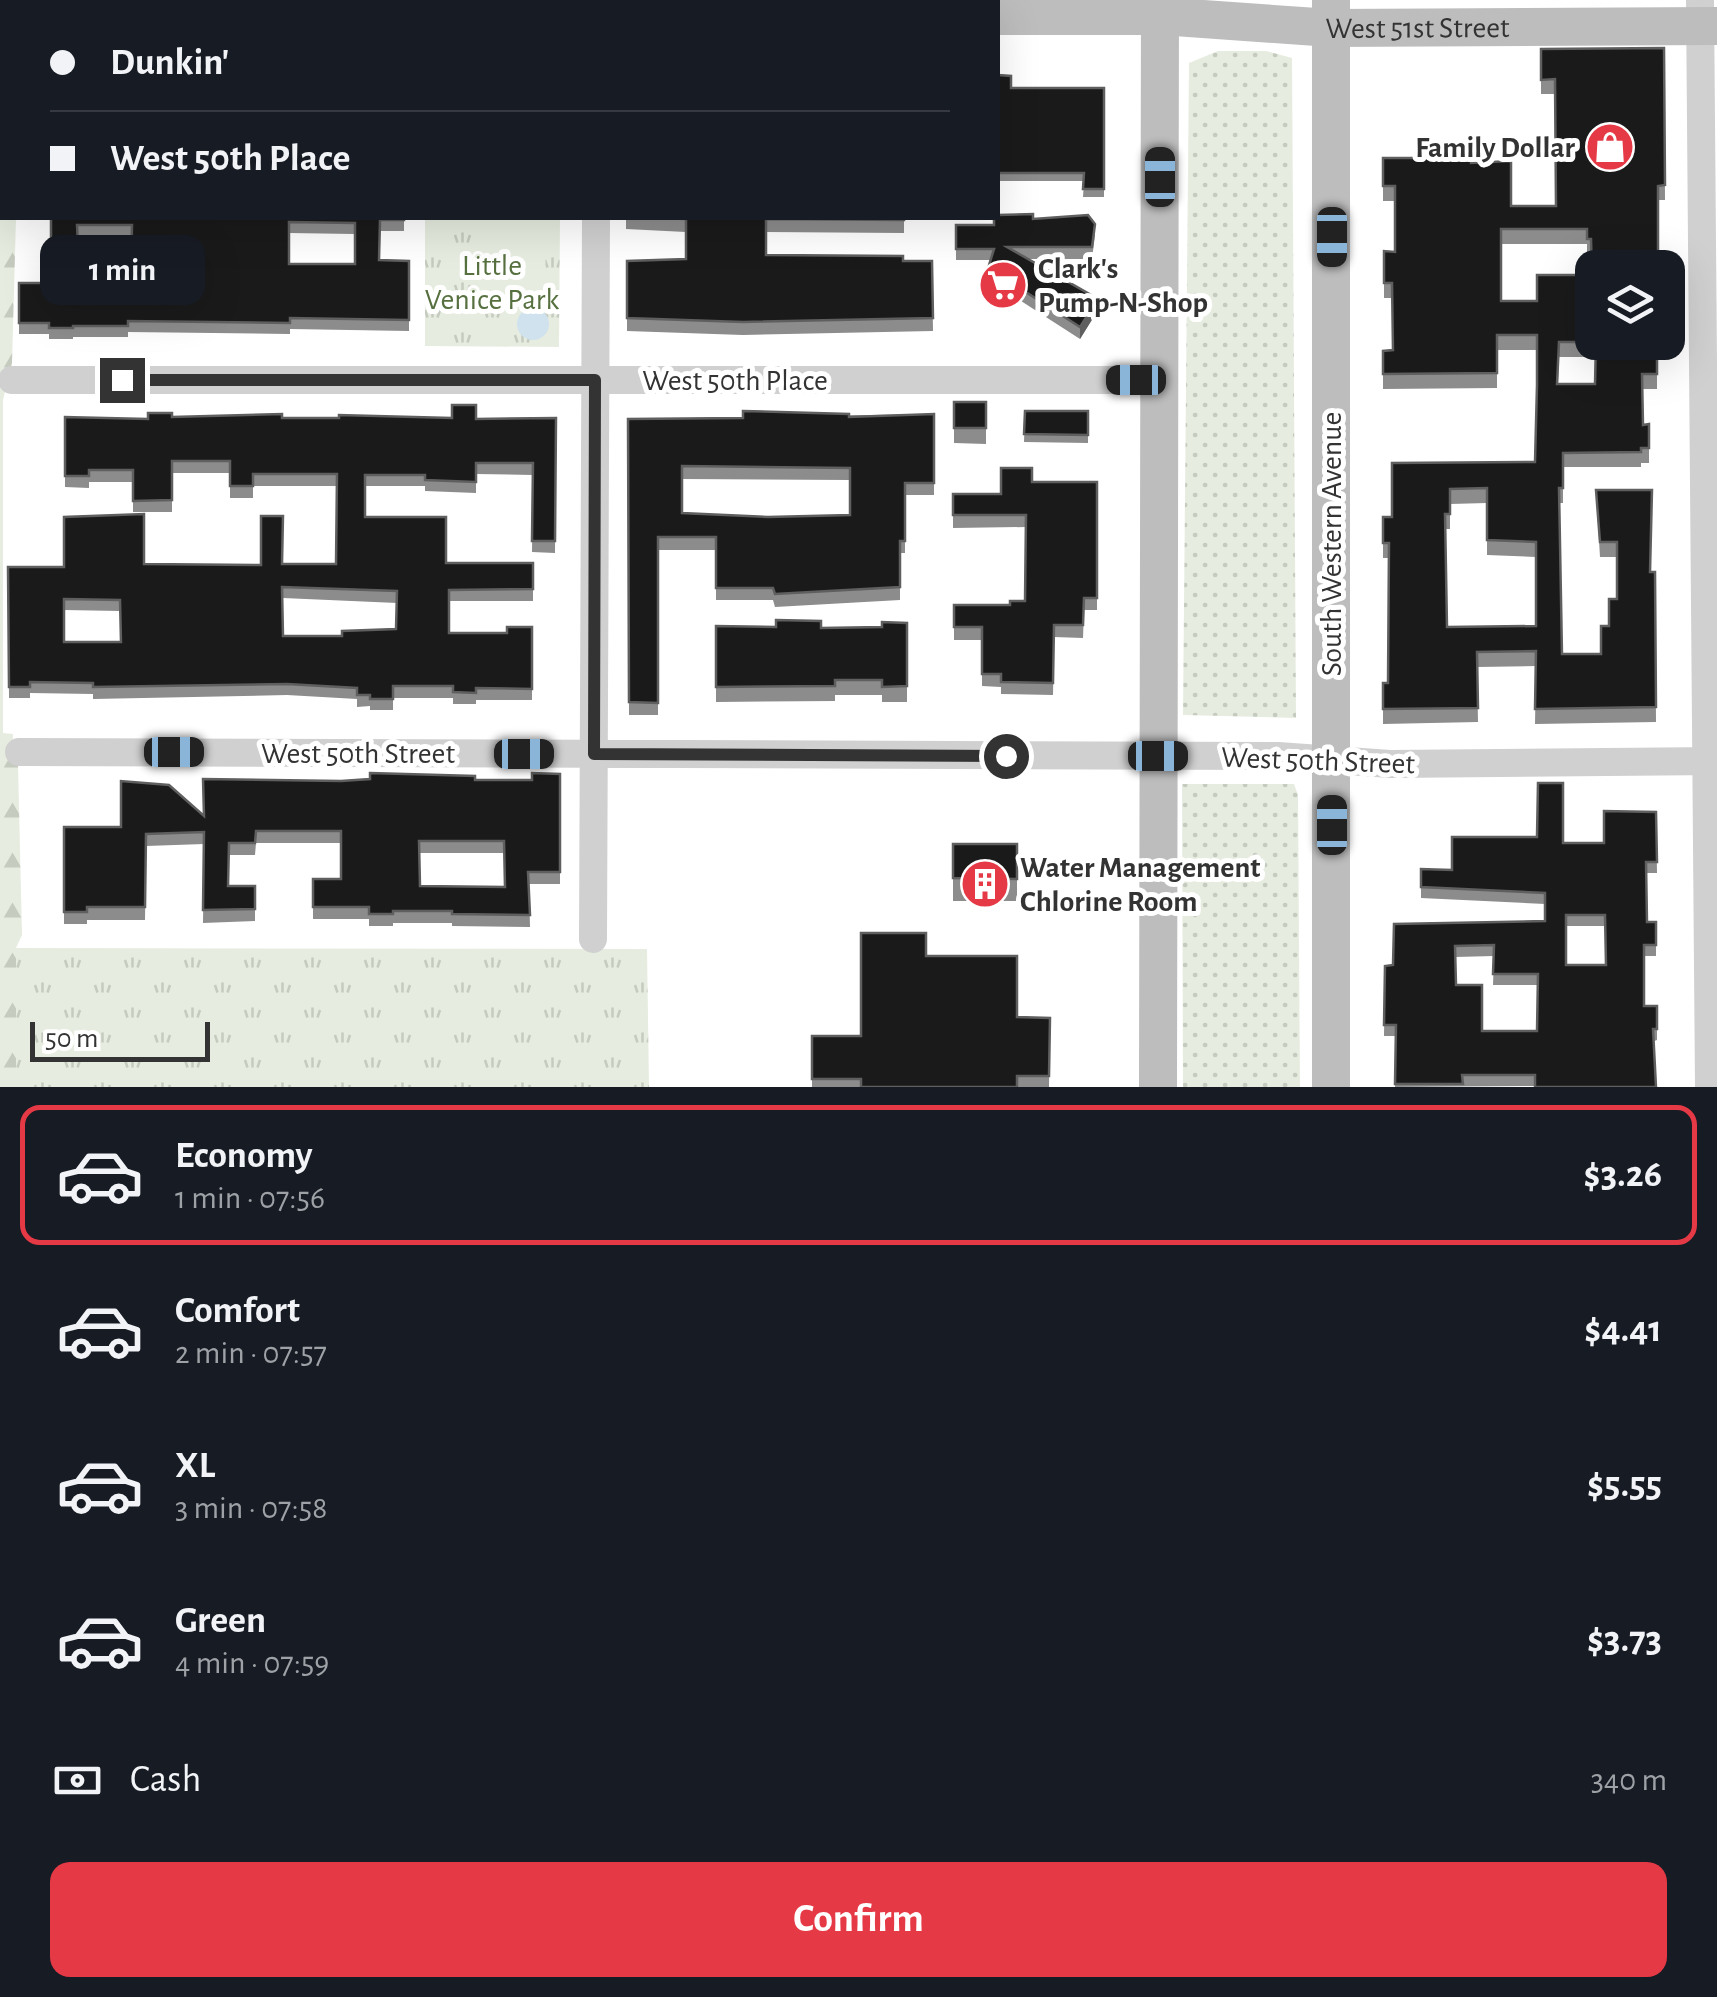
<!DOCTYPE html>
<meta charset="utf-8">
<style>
:root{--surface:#171b24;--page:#242831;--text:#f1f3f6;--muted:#9ea1a6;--line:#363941;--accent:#e63946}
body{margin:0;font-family:"Alegreya Sans",sans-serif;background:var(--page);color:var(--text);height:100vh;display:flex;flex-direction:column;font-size:38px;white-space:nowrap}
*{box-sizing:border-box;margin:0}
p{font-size:32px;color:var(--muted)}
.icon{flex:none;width:55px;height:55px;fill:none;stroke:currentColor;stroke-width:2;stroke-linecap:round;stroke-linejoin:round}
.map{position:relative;height:1087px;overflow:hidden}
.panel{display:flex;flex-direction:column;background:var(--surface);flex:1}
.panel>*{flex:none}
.banner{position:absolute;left:0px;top:0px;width:1000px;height:220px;box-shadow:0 10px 40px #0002;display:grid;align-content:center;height:220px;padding:0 50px;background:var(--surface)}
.buttons{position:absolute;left:1575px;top:250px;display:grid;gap:20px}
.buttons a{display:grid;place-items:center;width:110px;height:110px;border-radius:20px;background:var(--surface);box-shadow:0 10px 40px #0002;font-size:50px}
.scale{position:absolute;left:30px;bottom:25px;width:180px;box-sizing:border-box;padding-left:10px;border:5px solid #333;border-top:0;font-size:28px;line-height:35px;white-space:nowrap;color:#333;-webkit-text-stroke:8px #fff;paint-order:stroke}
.end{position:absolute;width:45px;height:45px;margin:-22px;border:12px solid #333;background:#fff;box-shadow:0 0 0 5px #fff}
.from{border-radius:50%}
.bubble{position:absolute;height:70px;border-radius:20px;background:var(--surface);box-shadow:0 10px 40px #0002;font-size:32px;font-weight:600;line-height:70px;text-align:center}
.car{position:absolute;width:30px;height:60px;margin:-30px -15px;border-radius:12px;box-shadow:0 0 8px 2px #0007;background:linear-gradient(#222 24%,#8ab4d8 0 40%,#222 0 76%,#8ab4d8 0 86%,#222 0)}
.banner b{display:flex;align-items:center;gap:35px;height:95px;font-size:38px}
.banner b+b{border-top:2px solid var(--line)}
.banner i{width:25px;height:25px;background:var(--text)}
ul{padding:18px 0 0;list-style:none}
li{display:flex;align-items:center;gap:30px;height:140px;margin:0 20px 15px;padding:0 30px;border:5px solid transparent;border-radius:20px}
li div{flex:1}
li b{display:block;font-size:38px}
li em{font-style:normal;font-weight:600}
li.selected{border-color:var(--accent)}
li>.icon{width:90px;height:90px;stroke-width:1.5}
.pay{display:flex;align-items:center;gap:25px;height:110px;padding:0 50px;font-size:38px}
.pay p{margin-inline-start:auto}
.cta{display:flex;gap:20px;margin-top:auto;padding:20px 50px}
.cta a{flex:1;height:115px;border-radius:20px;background:var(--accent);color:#fff;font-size:40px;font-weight:600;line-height:115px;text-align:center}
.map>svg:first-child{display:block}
.grass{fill:url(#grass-dots)}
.forest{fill:url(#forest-firs)}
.park{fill:url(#park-tufts)}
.pitch{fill:#e6ecdf}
.water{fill:#cfe2ee}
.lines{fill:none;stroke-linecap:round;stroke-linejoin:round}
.street{stroke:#d0d0d0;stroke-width:28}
.secondary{stroke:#bdbdbd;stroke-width:38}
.wall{fill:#8c8c8c;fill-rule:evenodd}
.shaded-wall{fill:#5f5f5f}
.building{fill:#1a1a1a;stroke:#5f5f5f;stroke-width:2.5;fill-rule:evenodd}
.route{stroke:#333;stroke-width:12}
.labels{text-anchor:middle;stroke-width:10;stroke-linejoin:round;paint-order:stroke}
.street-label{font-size:30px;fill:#333;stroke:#fff}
.poi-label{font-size:30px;font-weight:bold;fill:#333;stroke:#fff;text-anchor:start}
.park-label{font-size:30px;fill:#56703f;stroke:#fff}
</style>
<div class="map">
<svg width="1717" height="1087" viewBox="0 0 1717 1087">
<defs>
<pattern id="grass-dots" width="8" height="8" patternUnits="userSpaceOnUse" patternTransform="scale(2.5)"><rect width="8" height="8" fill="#e6ecdf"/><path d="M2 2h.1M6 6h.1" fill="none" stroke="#c6cbc0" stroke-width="1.8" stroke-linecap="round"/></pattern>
<pattern id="forest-firs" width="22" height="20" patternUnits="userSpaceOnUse" patternTransform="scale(2.5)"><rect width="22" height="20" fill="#e6ecdf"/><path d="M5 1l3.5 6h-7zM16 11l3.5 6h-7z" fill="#c6cbc0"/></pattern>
<pattern id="park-tufts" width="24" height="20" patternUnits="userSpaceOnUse" patternTransform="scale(2.5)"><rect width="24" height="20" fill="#e6ecdf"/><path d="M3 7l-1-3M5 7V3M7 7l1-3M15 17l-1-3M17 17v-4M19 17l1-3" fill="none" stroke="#c6cbc0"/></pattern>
</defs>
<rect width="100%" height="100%" fill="#fff"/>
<path class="grass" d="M1218,51H1266L1292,58L1296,718L1183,715L1189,63Z
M1182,784H1294L1298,795L1300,1087H1183Z"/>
<path class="forest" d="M0,52H2V218H16L12,363L3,400V733L13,734L12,764H18L22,935L16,948V1087H0Z"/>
<path class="park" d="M425,218H560L559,347L425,346Z
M16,948L647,949L649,1087H16Z"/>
<path class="pitch" d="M495,218H546L545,297H495Z"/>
<path class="water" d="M517 324a16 16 0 1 1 32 0a16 16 0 1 1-32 0Z"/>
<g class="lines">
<path class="street" d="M1700,0L1709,1087
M596,2V0
M12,380H1159
M19,752L1278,756L1390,764L1717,761
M593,939L596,218"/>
<g class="secondary">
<path d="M0,0L11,2"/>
<path id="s1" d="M998,16H1161L1331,28L1717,26"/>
<path d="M1158,1087L1160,0"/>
<path d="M1331,1087V0"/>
</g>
</g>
<path class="wall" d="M1664,48L1665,200H1658L1592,268V342H1657V389H1642L1643,425L1649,424V463H1641V467H1563V503H1559L1562,654H1601L1617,599V557H1600L1596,490L1650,572H1655L1656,722L1535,724L1536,666L1477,667L1478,722L1383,724V683H1388L1389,558H1383V517H1392V463L1535,462L1537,388V350H1497V388L1383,389V351L1393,350L1392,298H1384V251L1395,252V201H1383V158L1471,163L1511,206H1556L1555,94H1541V49ZM1501,244H1587V254H1591L1592,275L1537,301H1501ZM1559,357H1596L1595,384H1558ZM1487,503V555L1536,557V626L1447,627L1445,529H1450V504Z
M998,75L1011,88H1104V197H1083L1084,181H998Z
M51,218H404V231H380V260L409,261V331L290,329V334L128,332V337H73V339H49V334H19V283H131L132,236H78V257H51ZM289,233L355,234V264H289Z
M626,218H904V233L766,232V255L932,261L933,331L743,335L627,331V261L686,259V232L626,229Z
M1033,219L1095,235L1092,259H1027L1098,310L1080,339L1015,297L1007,304L994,300L985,290V278L991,260H956V225H994Z
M954,402H986V444L954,443Z
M1025,411H1088V443L1024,442Z
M934,414V495H905V553H900V600L775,607L773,600H716V550H658V715H629L628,419ZM682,479L850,480V515L768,517L682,513Z
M65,417L148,419L172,417L476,419L556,418L555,553L532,552L533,475L476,474V493L425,491V486H365V517L446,563H533V601H449V633H507L532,627V700H476V704H453V698H393V710H370V706L357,707V699L287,695L93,699V694L30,693V698H9L8,567H64L144,564L261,565L336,564L337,486H253V498H230V473H172V512H133V482H89V488L65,487ZM283,598L397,603L396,629L342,636H283ZM64,610L120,611L121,642H64Z
M1032,482H1097V610H1084L1083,638L1054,637L1053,695L1001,694V687L982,686V640H954V605H1010L1025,601L1026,527L953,528V494H1001Z
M907,623V702H882V695H835V701L716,702V626L821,628L882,627Z
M560,774V884H529L530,927L452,926V923H393V926H369V919H313V879H341V843H256L255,855H229L228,886H255V921L203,923L204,844L146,846L145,920H87V924H64V827H121L203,816L341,781L532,780ZM419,853H504L505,887L420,886Z
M1656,812L1657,873H1647V922H1656V956H1644V1006H1657V1040L1535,1086L1395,1087V1036H1384L1385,966L1393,965L1545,921V904L1421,898V869L1452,870L1563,843H1604ZM1566,926H1605V965H1566ZM1494,956L1493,985H1537V1031H1482L1456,985L1455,957Z
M953,844H1017V901H953Z
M926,956L1017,1017L1050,1018L1049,1087H812V1036H861Z"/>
<path class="shaded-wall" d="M1015,285V297L1007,304V293Z
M1098,299V310L1080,339V327Z"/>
<path class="building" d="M1664,48L1665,185L1658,186V268H1592V342H1559L1557,384H1595L1596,342H1657V374H1642L1643,425L1649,424V448H1641V452L1563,453V488H1559L1562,654H1601V626H1609V599H1617V542H1600L1596,490H1652L1650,572H1655L1656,707L1535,709L1536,651L1477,652L1478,708L1383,709V683H1388L1389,543H1383V517H1392V463L1535,462L1537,385V335H1497V373L1383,374V351L1393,350L1392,283H1384V251L1395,252V186H1383V158H1471V163L1511,161V206H1556L1555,79L1541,80V49ZM1501,229H1587V239H1591L1592,275H1537V301H1501ZM1487,488V540L1536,542V626L1447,627L1445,514H1450V489Z
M998,75L1011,76V88H1104V189H1083L1084,173H998Z
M1033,214V219L1088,215L1095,224L1092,247H1007L1098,299L1080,327L1015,285L1007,293L994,289L985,278L994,249H956V225H994V218H998V215Z
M51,218H404V220H380L379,260L409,261V320L290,318V323L128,321V326H73V328H49V323H19V283H131L132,225H77L78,246H51ZM289,222L355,223V264H289Z
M656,218H904V220L766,219V255L903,256V261H932L933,318L743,322L627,318V261L686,259V219Z
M954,402H986V428H954Z
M452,405H476V419L556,418L555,541H532L533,463H476V482L425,480V475H365V517H446V563H533V589L449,590V633H507V627H532V689L476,688V693L453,692V686H393V699H370V695H357V688L287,684L93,687V683L30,682V687H9L8,567H64V517L144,514V564L261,565V516H283L282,564H336L337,474H253V486H230V461H172V500L133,501V470H89V476H65V417L148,419V413H172V417L282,414V418H339V415L452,418ZM282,587L397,591L396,629L342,631V636H283ZM64,599L120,600L121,642H64Z
M743,411L849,414V417L934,414V483H905V541H900V587L775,594L773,588H716V537H658V703L629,702L628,419L743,418ZM682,466L850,468V515L768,517L682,513Z
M1025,411H1088V435L1024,434Z
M1001,468H1032V482H1097V598H1084L1083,625H1054L1053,683L1001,682V674H982V627H954V605H1010V601H1025L1026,515H953V494H1001Z
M776,620L821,621V628L882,627V622L907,623V686L882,687V680H835V686L716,687V626L776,627Z
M370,773L475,776V780H532V773L560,774V872H528L530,915L452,914V911H393V914H369V907H313V879H341V831H256L255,843H229L228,886H255V909L203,910L204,832L146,834L145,907H87V912H64V827H121V781L169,785L204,816L203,779L341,781L370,779ZM419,841H504L505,887L420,886Z
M1538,783H1563V843H1604V811L1656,812L1657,862H1646L1647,922H1656V945H1644V1006H1657V1029H1653L1656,1087H1535V1075H1462L1463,1084H1395L1396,1025H1384L1385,966L1393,965L1394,924L1545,921V893L1421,887V869L1452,870V837H1537ZM1566,915H1605L1606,965H1566ZM1494,945L1493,974H1538L1537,1031H1482V985H1456L1455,946Z
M953,844H1017V879L953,878Z
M861,933H926V956H1017V1017L1050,1018L1049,1076H1017V1087H861V1079H812V1036H861Z"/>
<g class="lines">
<path class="route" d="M122,380H595L594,754L1006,756"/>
</g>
<defs>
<g id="shop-disc" transform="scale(2.5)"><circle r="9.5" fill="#e63946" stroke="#fff"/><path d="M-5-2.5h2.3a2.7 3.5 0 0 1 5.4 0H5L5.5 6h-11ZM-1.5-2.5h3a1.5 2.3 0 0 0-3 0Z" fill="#fff"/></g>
<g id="supermarket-disc" transform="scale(2.5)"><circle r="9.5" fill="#e63946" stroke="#fff"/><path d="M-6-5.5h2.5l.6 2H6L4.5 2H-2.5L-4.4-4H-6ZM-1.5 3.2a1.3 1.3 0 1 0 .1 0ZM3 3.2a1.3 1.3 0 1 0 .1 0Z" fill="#fff"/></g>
<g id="building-disc" transform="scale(2.5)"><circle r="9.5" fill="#e63946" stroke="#fff"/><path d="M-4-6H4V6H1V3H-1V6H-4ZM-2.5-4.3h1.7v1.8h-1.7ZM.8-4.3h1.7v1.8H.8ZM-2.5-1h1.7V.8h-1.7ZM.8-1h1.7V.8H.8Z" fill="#fff"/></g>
</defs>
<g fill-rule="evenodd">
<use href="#shop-disc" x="1610" y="147"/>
<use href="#supermarket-disc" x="1003" y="285"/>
<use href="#building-disc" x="985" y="884"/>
</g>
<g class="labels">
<g class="street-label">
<text dy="10" stroke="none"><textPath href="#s1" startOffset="420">West 51st Street</textPath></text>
<text x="735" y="390">West 50th Place</text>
<text transform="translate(1331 544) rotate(-90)" y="10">South Western Avenue</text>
<text x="358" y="763">West 50th Street</text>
<text transform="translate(1318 760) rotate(2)" y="10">West 50th Street</text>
</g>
<g class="poi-label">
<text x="1575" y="157" text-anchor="end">Family Dollar</text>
<text x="1038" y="278">Clark's<tspan x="1038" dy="34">Pump-N-Shop</tspan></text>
<text x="1020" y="877">Water Management<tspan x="1020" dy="34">Chlorine Room</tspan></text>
</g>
<g class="park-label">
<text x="492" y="275">Little<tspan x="492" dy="34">Venice Park</tspan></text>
</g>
</g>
</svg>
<div class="buttons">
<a><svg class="icon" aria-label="layers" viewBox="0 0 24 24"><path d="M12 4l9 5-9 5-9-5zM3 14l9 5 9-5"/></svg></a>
</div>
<div class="scale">50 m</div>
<i class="end from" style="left:1006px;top:756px"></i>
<i class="end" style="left:122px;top:380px"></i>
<div class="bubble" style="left:40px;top:235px;width:165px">1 min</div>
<i class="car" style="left:1160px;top:177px;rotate:0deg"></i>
<i class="car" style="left:1332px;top:237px;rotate:180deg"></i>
<i class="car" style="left:1136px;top:380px;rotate:270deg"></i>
<i class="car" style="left:174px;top:752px;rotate:90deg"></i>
<i class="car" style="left:524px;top:754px;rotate:90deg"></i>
<i class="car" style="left:1158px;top:756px;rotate:90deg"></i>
<i class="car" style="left:1332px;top:825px;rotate:0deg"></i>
<div class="banner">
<b><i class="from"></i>Dunkin'</b>
<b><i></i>West 50th Place</b>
</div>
</div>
<section class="panel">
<ul>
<li class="selected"><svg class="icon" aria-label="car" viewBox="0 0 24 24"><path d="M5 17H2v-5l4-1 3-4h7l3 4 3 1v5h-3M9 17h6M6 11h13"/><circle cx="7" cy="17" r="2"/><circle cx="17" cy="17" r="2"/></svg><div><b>Economy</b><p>1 min · 07:56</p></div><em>$3.26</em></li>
<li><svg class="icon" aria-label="car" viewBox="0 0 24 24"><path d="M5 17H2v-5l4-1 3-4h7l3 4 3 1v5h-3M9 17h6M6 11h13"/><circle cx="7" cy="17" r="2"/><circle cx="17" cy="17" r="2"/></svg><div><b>Comfort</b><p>2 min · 07:57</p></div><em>$4.41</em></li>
<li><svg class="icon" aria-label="car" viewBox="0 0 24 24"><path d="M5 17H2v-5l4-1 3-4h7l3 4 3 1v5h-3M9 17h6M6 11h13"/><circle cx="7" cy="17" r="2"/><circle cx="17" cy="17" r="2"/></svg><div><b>XL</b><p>3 min · 07:58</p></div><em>$5.55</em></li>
<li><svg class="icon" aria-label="car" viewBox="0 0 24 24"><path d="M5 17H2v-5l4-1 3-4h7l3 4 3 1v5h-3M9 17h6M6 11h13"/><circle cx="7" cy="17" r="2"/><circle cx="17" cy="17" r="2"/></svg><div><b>Green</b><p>4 min · 07:59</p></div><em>$3.73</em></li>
</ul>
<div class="pay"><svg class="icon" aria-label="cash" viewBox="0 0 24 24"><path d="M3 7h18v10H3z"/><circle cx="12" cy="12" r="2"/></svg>Cash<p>340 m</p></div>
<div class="cta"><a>Confirm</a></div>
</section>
